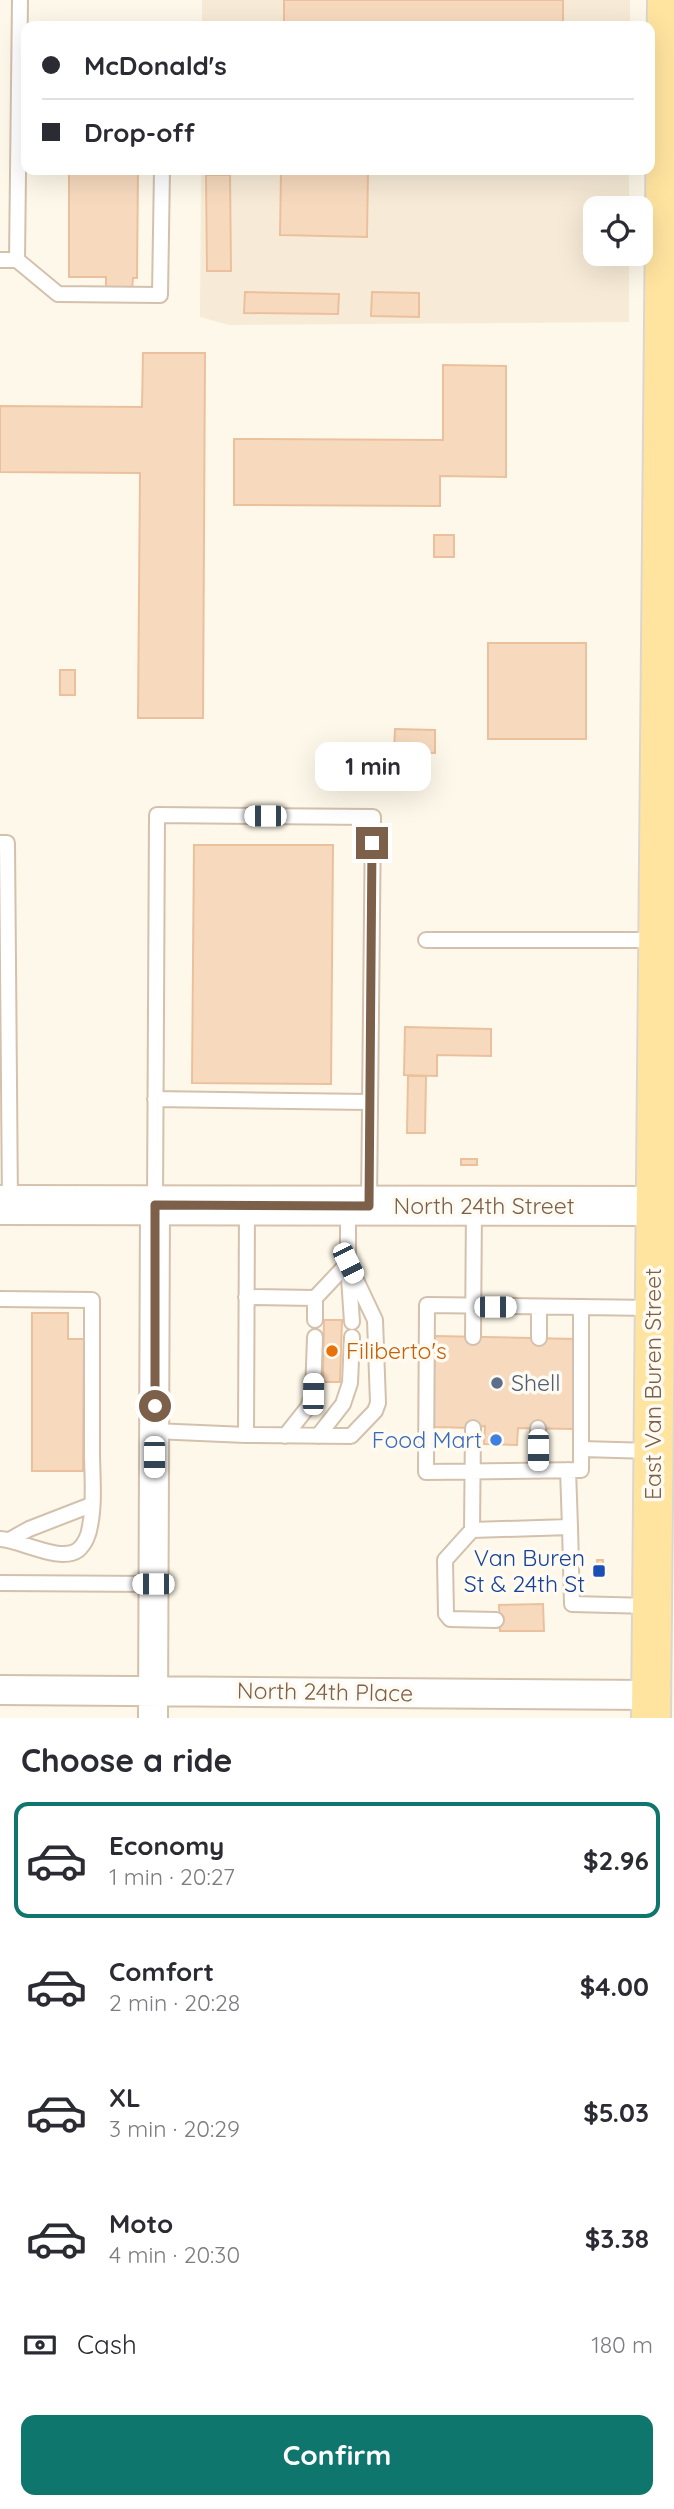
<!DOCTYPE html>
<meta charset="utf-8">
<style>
:root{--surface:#fff;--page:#f2f2f3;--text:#2b2b33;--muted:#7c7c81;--line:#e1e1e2;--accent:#0f766e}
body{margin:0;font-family:Quicksand,sans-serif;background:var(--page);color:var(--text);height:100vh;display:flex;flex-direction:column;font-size:26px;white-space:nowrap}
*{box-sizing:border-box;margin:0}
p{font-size:23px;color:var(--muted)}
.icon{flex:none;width:38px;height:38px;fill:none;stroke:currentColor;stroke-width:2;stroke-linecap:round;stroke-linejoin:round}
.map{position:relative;height:1718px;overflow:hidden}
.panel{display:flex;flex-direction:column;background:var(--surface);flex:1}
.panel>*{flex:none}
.top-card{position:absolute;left:21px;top:21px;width:634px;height:154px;border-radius:14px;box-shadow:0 7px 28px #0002;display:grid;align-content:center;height:154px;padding:0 21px;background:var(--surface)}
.fabs{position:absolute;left:583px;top:196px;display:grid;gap:14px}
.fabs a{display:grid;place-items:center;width:70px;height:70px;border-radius:14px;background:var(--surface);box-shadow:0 7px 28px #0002;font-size:35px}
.end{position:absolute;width:32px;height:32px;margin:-16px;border:9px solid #7d6049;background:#fff;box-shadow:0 0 0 4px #fff}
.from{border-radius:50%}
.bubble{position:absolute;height:49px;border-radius:14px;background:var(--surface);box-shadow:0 7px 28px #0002;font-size:23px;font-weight:800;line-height:49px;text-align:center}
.car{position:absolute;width:21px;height:42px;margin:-21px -10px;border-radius:9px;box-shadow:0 0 5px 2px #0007;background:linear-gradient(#fff 24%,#345 0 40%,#fff 0 76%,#345 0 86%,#fff 0)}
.top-card b{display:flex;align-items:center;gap:24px;height:66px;font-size:26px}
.top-card b+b{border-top:2px solid var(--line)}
.top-card i{width:18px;height:18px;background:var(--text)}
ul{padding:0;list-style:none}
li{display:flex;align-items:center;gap:21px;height:116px;margin:0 14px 10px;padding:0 7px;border:4px solid transparent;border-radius:14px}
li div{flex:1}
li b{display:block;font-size:26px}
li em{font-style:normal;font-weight:800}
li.active{border-color:var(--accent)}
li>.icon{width:63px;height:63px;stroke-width:1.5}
h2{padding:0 21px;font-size:32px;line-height:84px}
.pay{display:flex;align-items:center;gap:18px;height:77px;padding:0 21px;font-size:26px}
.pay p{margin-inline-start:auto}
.cta{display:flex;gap:14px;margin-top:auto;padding:14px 21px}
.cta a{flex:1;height:80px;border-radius:14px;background:var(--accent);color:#fff;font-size:28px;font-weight:800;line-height:80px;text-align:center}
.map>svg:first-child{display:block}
.residential{fill:#f7ebd7}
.building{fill:#f7dabe;stroke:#ebc19d;stroke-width:2}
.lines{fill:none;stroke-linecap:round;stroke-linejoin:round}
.service-casing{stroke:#d3c1ad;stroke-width:18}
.minor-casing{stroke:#d3c1ad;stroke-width:32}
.secondary-casing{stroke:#d7c2ab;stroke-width:42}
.primary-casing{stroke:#ddd6d0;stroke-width:42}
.service{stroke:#fff;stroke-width:14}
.minor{stroke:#fff;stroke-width:28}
.secondary{stroke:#fff;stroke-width:38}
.primary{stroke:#ffe4a0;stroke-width:38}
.route{stroke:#7d6049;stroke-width:9}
.food-dot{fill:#e8710a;stroke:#fffbf2;stroke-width:2.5}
.service-dot{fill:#5c6f8a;stroke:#fffbf2;stroke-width:2.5}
.shop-dot{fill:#3f7fe0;stroke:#fffbf2;stroke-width:2.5}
.transit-dot{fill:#1a4fb4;stroke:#fffbf2;stroke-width:2.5}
.labels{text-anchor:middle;stroke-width:7;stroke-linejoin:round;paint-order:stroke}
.street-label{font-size:23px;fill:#7d6049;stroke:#fffbf2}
.food-label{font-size:23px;fill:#c56008;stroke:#fffbf2;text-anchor:start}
.service-label{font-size:23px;fill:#4e5e75;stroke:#fffbf2;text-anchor:start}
.shop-label{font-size:23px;fill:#366cbe;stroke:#fffbf2;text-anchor:end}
.transit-label{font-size:23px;fill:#164399;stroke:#fffbf2;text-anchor:end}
</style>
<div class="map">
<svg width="674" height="1718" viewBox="0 0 674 1718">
<rect width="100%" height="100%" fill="#fef8ea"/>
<path class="residential" d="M202,0H630V26H202Z
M201,170H629V208H595V254H629V322L229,325L200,317Z"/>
<path class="building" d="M284,0H563V26H284Z
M69,170H138L137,278H133L132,290L106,289V277H69Z
M281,170H368L367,237L280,235Z
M206,175H230L231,271H207Z
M245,292L339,294L338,314L244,313Z
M372,292L419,293V317L371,316Z
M143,353H205L203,718H138L140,473L0,472V406L142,407Z
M443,365L506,366V477L440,476V506L234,505V439L443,440Z
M434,535H454V557H434Z
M488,643H586V739H488Z
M60,670H75V695H60Z
M395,729L435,730V753L394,752Z
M194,845H333L331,1084L192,1083Z
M405,1027L491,1029V1056L437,1055V1076L404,1075Z
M408,1076H426L425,1133H407Z
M461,1159H477V1165H461Z
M32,1313H68V1339H84L83,1471H32Z
M324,1320H342L340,1382H323Z
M435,1336L577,1339L575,1429L518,1428L517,1445L484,1444L485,1426L473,1428L433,1427Z
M597,1560H603V1576H598Z
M543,1604L544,1631H500L499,1605Z"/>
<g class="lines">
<g class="service-casing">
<path id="service" d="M0,260H17L20,0
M17,260L58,294L160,295L162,170
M0,843H7L10,1205
M426,940H655
M155,1099L369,1102
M155,1204L157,815L373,817L369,1204
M247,1207L246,1435L351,1436L375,1411L378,1403L375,1320L348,1263
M348,1208V1263L352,1322
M246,1297L315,1298
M0,1299L92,1300C92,1350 92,1400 92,1451C92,1475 95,1502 90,1526C89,1534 85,1544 78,1550C60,1563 21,1540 0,1539
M581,1308V1470L426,1472L427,1305L653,1308
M315,1320V1298L348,1263
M473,1337L474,1208
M539,1338V1307
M473,1428L472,1530L570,1527L572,1604L650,1606
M538,1428V1471
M154,1431L246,1435
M285,1436L308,1407L313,1394L315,1337
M318,1436L343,1404L350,1383L352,1337
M581,1449L652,1451
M568,1470L570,1527
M472,1530L445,1560L446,1614L450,1619L496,1620
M11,1539L29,1529L91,1505
M0,1583L154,1584"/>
</g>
<g class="minor-casing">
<path id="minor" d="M0,1690L651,1695
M153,1718L155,1205"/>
</g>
<g class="secondary-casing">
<path id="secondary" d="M0,1205L674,1206"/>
</g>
<g class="primary-casing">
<path id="primary" d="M651,1718L667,0"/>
</g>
<use href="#service" class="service"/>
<use href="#minor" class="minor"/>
<use href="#secondary" class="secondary"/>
<use href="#primary" class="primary"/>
</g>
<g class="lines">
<path class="route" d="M155,1406V1205L369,1206L372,843"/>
</g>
<circle class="food-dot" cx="332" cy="1351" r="7"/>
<circle class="service-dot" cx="497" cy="1383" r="7"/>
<circle class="shop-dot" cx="496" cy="1440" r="7"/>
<rect class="transit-dot" x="592" y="1564" width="14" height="14" rx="3.5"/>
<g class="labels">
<g class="street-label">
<text x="484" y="1214">North 24th Street</text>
<text transform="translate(653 1384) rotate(-90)" y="8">East Van Buren Street</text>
<text transform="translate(325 1692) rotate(1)" y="8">North 24th Place</text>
</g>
<g class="food-label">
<text x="346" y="1359">Filiberto's</text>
</g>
<g class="service-label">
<text x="511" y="1391">Shell</text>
</g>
<g class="shop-label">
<text x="482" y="1448">Food Mart</text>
</g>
<g class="transit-label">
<text x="585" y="1566">Van Buren<tspan x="585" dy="26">St &amp; 24th St</tspan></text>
</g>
</g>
</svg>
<div class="fabs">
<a><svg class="icon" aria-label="locate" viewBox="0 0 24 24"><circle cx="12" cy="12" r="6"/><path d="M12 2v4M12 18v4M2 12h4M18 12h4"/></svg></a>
</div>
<i class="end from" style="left:155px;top:1406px"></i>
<i class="end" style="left:372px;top:843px"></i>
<div class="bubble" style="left:315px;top:742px;width:116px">1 min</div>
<i class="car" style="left:265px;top:816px;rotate:270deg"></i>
<i class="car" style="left:348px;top:1263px;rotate:154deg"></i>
<i class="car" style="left:495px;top:1307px;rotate:90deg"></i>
<i class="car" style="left:313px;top:1394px;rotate:1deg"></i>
<i class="car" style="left:538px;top:1450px;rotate:180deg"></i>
<i class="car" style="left:154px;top:1457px;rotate:180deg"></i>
<i class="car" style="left:153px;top:1584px;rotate:270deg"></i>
<div class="top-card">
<b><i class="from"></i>McDonald's</b>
<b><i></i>Drop-off</b>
</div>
</div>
<section class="panel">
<h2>Choose a ride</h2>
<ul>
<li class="active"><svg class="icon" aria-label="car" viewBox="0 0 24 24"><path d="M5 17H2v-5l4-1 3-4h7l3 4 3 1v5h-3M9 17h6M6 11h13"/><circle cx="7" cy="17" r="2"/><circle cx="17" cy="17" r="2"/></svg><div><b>Economy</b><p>1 min · 20:27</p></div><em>$2.96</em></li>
<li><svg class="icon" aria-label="car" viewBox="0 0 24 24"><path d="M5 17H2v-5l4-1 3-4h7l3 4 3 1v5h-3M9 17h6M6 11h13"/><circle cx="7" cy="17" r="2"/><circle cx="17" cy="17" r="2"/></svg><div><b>Comfort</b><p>2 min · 20:28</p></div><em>$4.00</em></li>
<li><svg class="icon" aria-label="car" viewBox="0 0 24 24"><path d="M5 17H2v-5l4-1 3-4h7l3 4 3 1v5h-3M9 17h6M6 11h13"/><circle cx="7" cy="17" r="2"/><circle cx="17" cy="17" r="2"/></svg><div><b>XL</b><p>3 min · 20:29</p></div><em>$5.03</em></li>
<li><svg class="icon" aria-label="car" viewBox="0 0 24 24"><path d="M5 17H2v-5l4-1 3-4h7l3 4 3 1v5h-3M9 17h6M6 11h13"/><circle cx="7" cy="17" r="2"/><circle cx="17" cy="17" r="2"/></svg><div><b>Moto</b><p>4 min · 20:30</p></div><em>$3.38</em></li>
</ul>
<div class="pay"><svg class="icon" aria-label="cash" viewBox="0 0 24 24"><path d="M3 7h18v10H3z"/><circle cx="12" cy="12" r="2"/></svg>Cash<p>180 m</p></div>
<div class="cta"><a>Confirm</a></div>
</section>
